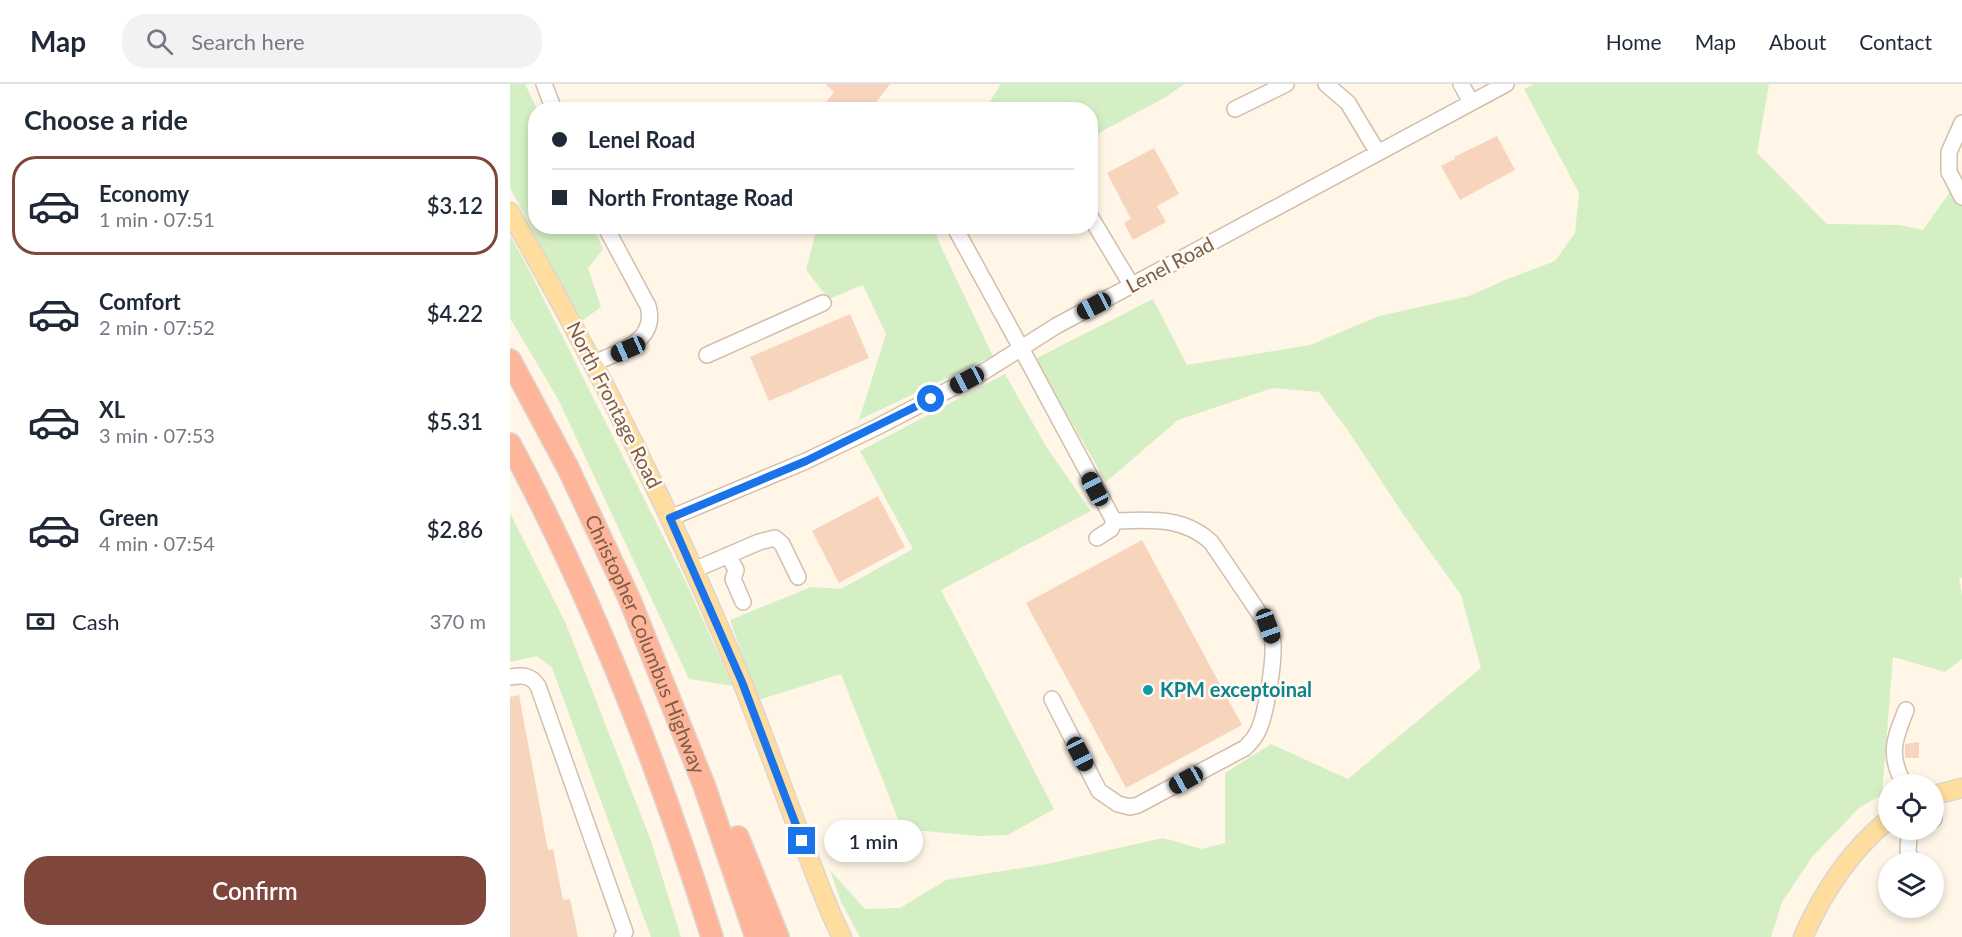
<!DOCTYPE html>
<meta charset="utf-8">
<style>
:root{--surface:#fff;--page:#f2f2f3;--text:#1f2937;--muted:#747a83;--line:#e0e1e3;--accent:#7f473c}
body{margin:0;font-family:Lato,sans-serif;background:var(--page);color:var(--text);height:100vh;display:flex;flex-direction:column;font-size:22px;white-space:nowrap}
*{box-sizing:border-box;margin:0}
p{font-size:20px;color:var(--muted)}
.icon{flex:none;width:33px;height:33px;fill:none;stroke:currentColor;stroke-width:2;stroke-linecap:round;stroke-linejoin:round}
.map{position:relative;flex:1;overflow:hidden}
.side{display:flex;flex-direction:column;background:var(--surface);width:510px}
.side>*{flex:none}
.guide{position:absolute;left:18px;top:18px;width:570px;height:132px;border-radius:24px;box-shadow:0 3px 9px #0003;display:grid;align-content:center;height:132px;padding:0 24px;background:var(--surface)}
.controls{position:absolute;left:1368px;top:690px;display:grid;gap:12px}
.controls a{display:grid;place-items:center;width:66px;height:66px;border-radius:50%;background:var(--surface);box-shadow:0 3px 9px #0003;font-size:30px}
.end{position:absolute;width:27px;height:27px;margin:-14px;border:8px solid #1a73e8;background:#fff;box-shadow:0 0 0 3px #fff}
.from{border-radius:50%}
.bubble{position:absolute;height:42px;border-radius:21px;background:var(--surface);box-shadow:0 3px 9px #0003;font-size:20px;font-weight:600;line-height:42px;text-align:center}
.car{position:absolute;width:18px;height:36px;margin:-18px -9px;border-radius:8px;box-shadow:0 0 4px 2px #0007;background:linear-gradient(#222 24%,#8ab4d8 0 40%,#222 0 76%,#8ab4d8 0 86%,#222 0)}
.guide b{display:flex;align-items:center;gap:21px;height:57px;font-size:22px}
.guide b+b{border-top:2px solid var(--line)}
.guide i{width:15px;height:15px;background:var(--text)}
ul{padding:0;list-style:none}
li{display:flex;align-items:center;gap:18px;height:99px;margin:0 12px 9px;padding:0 12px;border:3px solid transparent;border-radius:24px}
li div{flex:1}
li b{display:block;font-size:22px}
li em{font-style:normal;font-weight:600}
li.active{border-color:var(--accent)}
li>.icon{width:54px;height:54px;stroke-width:1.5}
h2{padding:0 24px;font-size:27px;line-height:72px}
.pay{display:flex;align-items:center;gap:15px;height:66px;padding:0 24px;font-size:22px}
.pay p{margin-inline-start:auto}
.action{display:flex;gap:12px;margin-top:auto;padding:12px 24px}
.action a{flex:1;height:69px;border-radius:24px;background:var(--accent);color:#fff;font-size:24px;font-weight:600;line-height:69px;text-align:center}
header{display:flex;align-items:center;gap:36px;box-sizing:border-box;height:84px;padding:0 30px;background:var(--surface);border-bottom:2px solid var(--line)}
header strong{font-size:28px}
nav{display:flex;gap:33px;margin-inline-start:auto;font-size:21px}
.search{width:420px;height:54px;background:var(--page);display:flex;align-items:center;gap:15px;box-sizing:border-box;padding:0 21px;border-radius:24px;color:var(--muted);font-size:22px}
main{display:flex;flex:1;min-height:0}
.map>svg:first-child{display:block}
.green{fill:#d5efc4}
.building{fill:#f7d5bd}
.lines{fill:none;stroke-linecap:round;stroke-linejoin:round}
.minor-casing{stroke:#d3beac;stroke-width:18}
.major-casing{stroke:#ddd5cf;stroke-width:21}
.highway-casing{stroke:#ddd5cf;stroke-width:24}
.minor{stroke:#fff;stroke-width:15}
.major{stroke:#ffdd9f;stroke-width:18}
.highway{stroke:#ffb599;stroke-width:21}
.route{stroke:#1a73e8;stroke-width:8}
.culture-dot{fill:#0f9aa8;stroke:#fffaf1;stroke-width:2}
.labels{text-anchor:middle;stroke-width:5;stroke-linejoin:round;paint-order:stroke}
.street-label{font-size:20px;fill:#7d5c48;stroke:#fffaf1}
.culture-label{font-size:20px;font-weight:bold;fill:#0d838f;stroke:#fffaf1;text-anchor:start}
</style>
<header>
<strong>Map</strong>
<div class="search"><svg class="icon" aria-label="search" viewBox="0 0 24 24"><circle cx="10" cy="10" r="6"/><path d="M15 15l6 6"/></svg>Search here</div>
<nav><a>Home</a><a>Map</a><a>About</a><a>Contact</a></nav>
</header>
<main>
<section class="side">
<h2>Choose a ride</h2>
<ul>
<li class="active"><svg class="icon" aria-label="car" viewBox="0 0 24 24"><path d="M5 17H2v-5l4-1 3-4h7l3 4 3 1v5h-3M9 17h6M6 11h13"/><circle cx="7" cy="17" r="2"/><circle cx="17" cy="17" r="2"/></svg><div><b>Economy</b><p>1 min · 07:51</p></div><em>$3.12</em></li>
<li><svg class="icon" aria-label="car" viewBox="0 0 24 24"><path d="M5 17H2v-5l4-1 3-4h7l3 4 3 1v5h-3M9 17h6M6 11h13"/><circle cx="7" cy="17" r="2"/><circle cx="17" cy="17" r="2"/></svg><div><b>Comfort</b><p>2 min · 07:52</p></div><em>$4.22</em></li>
<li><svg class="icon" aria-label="car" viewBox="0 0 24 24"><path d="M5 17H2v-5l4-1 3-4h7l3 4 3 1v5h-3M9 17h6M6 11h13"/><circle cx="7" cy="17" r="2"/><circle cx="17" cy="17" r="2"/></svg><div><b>XL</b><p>3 min · 07:53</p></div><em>$5.31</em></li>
<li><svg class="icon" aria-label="car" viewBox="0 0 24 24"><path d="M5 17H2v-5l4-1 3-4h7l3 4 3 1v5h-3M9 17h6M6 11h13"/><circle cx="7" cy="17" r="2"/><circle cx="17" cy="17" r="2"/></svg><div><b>Green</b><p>4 min · 07:54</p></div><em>$2.86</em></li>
</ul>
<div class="pay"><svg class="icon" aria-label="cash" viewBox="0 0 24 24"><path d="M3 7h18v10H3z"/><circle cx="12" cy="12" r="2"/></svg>Cash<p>370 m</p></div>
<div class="action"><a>Confirm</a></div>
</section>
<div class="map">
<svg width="1452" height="853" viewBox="0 0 1452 853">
<rect width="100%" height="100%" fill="#fff6e8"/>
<path class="green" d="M0,0H15L27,25L26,26V142L83,143L93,165L78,184L91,223L72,237L0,104Z
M491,0H674L656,13L581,53L580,26L475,25Z
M1024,0H1259L1247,69L1317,140L1390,141L1413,146L1452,91V494L1449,493L1452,511V575L1435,588L1383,573L1372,711L1350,723L1302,773L1272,818L1261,853H350L331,818L320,786L355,825L390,824L436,796L537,780L653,754L692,765L715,759V689L761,660L838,695L971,584L951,511L893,430L837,345L809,308L763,304L668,336L596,398L525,275L643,215L677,281L800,261L869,232L959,212L995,196L1045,177L1065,149L1069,109L1014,5Z
M307,143H428L427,154L483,272L349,336L376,250L353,201L319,215L296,186Z
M0,151L16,180L174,494L223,602L179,595L48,315L0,234Z
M495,290L537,364L581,427L431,506L544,725L498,751L469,752L392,745L331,590L248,616L220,536L301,503L331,505L403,465L350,367Z
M0,429L56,540L140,754L171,853H141L42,584L27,572L0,578Z"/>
<path class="building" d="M315,0H380L360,26H310L324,8Z
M987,52L1005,86L950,116L931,82L945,75L944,73Z
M644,64L669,110L647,122L656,138L623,156L614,139L621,135L597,89Z
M340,230L359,274L259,317L240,273Z
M368,412L395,463L329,499L302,447Z
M632,456L732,641L616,704L516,519Z
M9,611L38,766L43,765L53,816L60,815L68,853H0V613Z
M1409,658V674H1395V660Z"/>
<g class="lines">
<g class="minor-casing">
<path id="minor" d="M34,0L44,26
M816,0L838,19L868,69
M951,0L961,18
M725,25L776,0
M1452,39L1439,68V88L1452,113
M580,132L622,202
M444,142L511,264L604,437C640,436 673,432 701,458L758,542C760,548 763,554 763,560C764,579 756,633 747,649C744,655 740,659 735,664L628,721L620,723L608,720L589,707L542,615
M197,271L313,219
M84,279C109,268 148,257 138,222L95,142
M160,434L296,377L367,343L475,287L546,242L996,0
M587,454L601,445L604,437
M218,471L226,486L223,495L233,518
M184,486L249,458L265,454L272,460L288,493
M0,593C12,591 21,591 28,602L115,848L112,853
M1394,700C1378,671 1384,656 1396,626
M1424,732V735
M1402,746L1399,749L1398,768L1403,778"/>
</g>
<g class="major-casing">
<path id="major" d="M0,128C87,280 164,433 231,595C253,650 273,706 294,761C306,792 317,824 332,853
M1424,711L1452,704
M1293,853C1313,808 1340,767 1378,736"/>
</g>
<g class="highway-casing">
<g id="highway">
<path id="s1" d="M0,276L58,384L119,514L194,701L246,853"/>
<path d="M0,360C83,515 150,686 202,853"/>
<path d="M228,753L268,853"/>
</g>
</g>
<use href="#minor" class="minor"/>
<use href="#major" class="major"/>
<use href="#highway" class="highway"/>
</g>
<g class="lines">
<path class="route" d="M292,757L232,598L160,434L296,377L421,315"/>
</g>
<circle class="culture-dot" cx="638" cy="606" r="6"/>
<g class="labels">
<g class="street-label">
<text transform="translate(660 181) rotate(-28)" y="7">Lenel Road</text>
<text transform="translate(104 321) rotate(63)" y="7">North Frontage Road</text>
<text dy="7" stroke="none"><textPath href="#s1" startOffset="315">Christopher Columbus Highway</textPath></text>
</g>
<g class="culture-label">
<text x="650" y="613">KPM exceptoinal</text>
</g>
</g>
</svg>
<div class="controls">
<a><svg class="icon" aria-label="locate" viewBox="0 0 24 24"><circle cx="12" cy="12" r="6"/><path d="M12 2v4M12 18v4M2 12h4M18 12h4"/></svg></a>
<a><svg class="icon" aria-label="layers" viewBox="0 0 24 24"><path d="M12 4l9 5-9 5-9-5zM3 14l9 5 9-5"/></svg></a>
</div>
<i class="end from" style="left:421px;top:315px"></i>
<i class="end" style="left:292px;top:757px"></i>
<div class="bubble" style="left:314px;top:736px;width:99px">1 min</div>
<i class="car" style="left:584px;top:222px;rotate:242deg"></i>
<i class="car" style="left:118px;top:265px;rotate:246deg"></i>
<i class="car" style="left:457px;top:296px;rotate:242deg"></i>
<i class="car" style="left:585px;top:405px;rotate:332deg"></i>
<i class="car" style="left:758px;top:542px;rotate:160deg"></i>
<i class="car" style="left:570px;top:670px;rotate:153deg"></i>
<i class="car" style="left:676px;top:696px;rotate:241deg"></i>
<div class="guide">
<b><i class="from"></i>Lenel Road</b>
<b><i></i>North Frontage Road</b>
</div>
</div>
</main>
